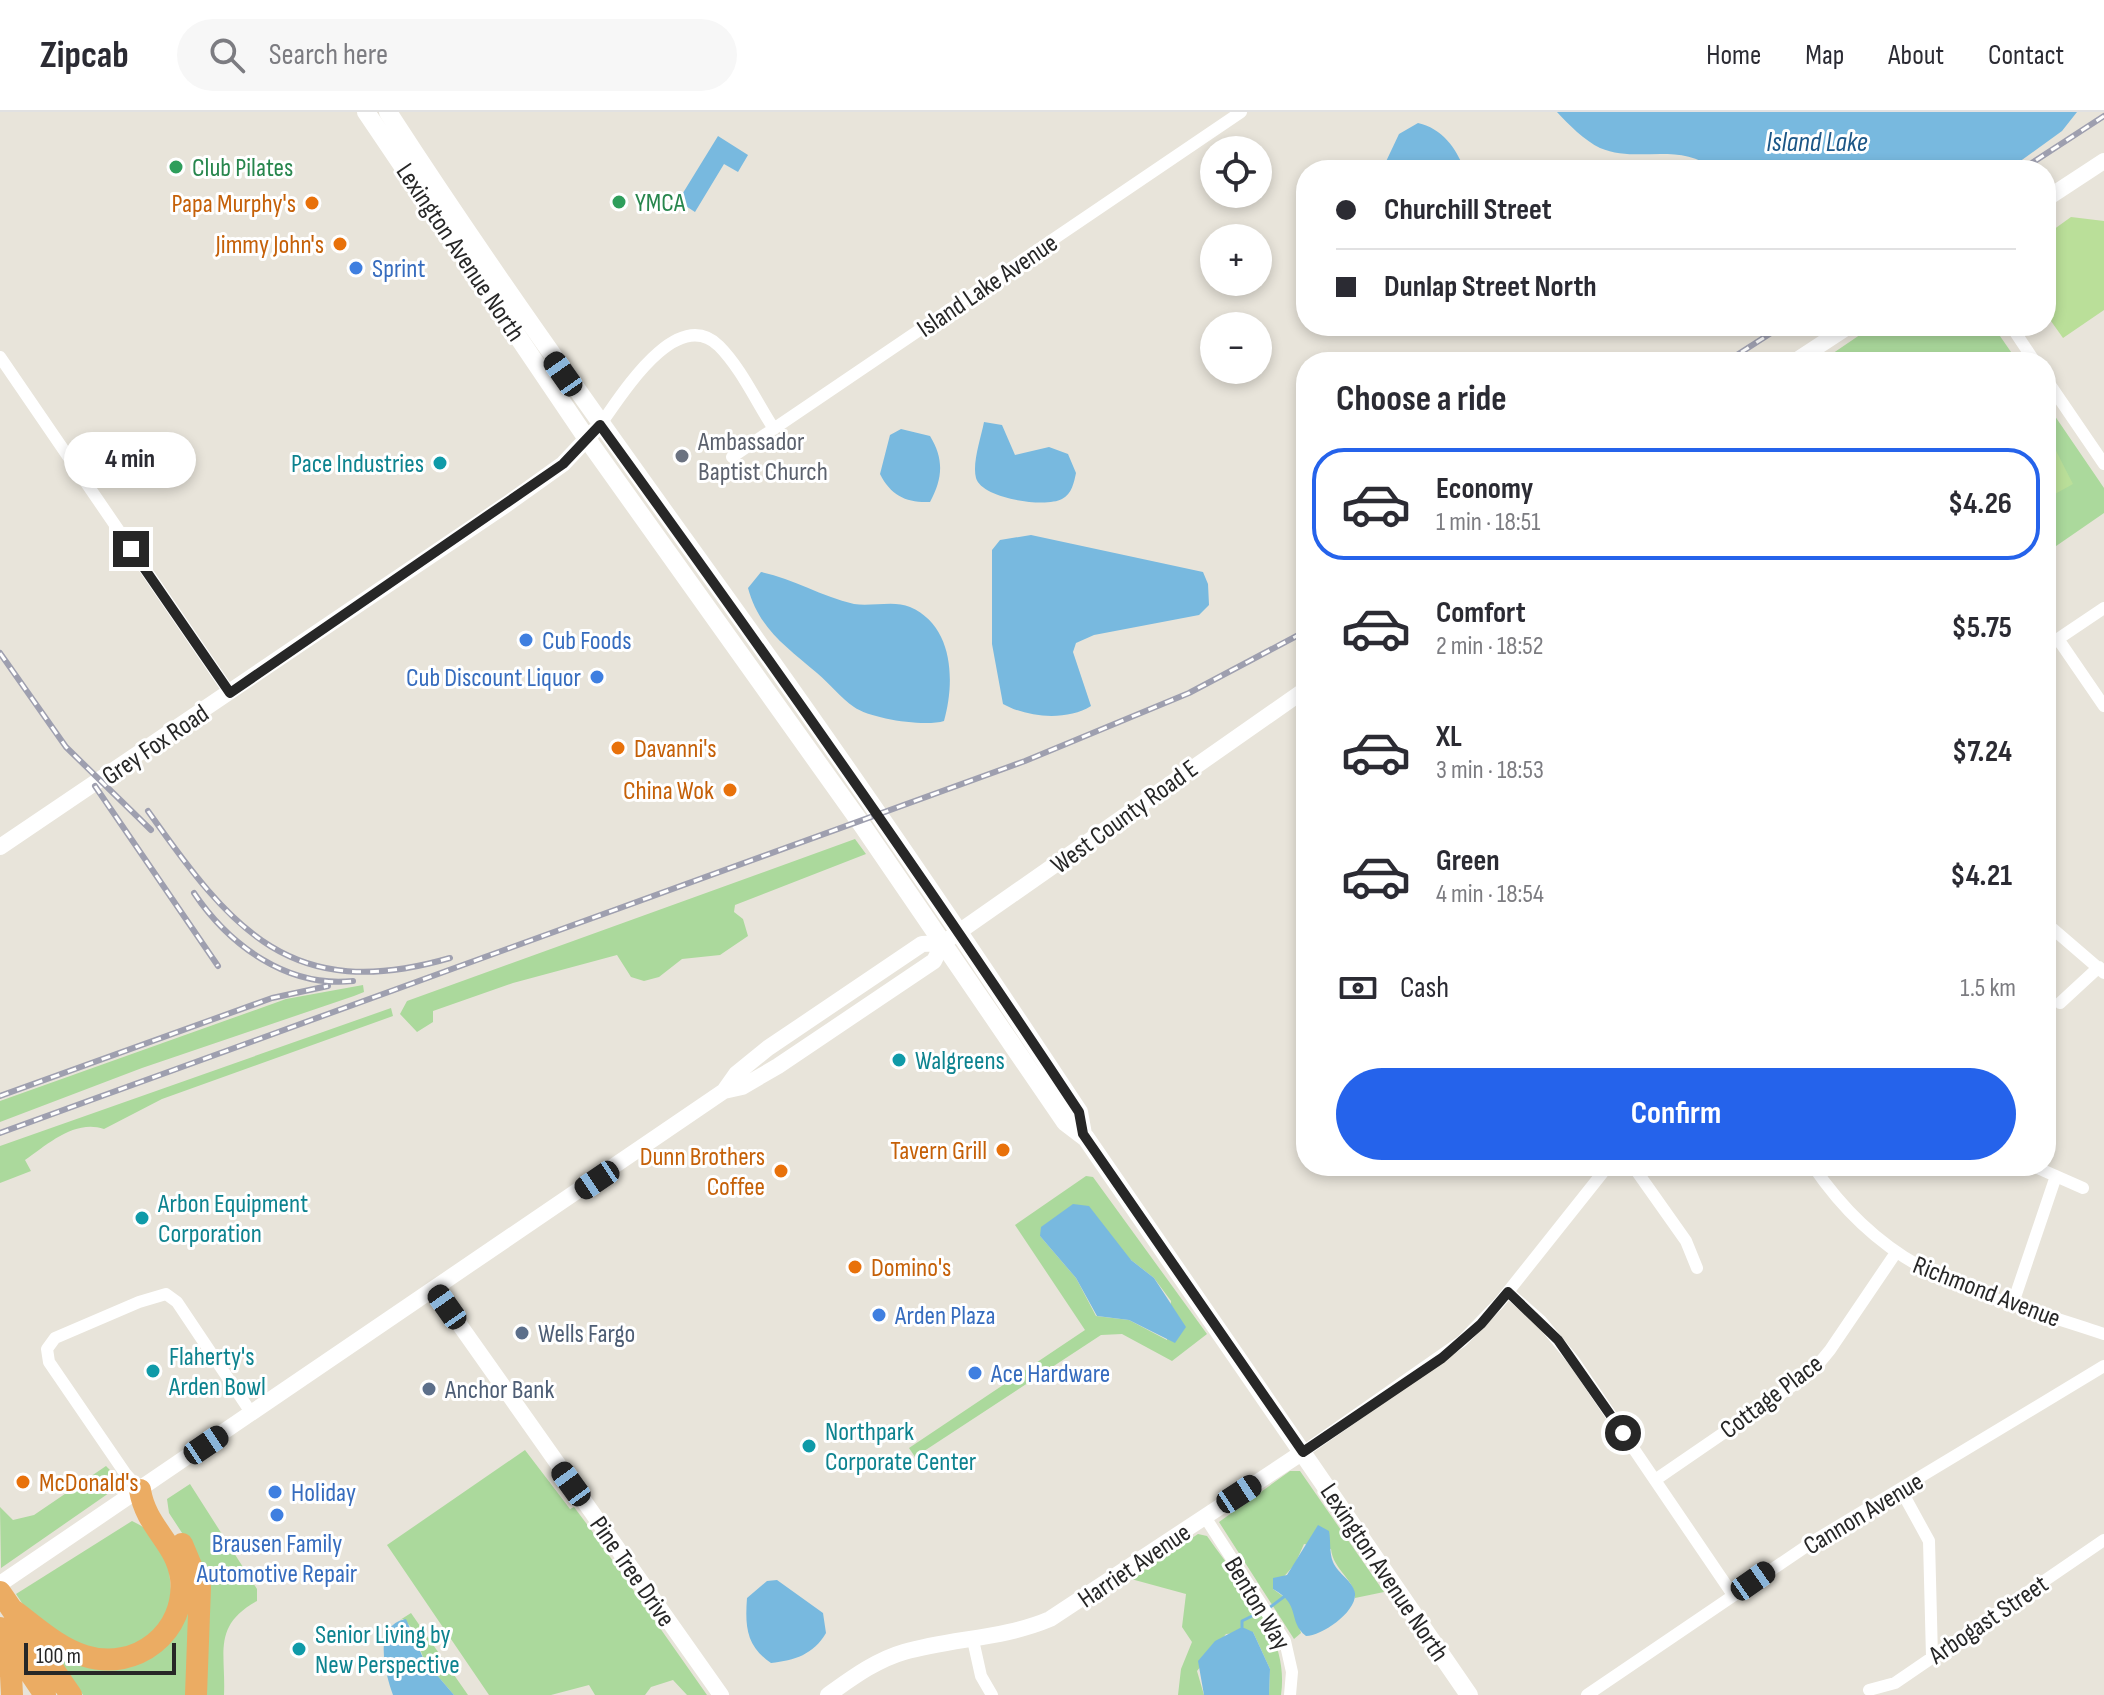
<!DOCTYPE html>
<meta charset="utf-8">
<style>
:root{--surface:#fff;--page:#f7f7f7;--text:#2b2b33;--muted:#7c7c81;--line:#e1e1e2;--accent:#2563eb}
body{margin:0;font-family:"Sofia Sans Condensed",sans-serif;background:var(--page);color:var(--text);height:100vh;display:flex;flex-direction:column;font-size:30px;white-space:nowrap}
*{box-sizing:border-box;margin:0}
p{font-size:26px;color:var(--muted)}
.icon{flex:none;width:44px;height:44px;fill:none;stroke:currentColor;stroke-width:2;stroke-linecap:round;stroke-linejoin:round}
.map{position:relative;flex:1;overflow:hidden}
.panel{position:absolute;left:1296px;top:240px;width:760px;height:824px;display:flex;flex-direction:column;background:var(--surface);border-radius:32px;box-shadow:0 4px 12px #0003}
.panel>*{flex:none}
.guide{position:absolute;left:1296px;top:48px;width:760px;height:176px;border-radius:32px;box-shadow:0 4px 12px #0003;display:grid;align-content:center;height:176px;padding:0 40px;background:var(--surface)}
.controls{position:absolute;left:1200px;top:24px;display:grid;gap:16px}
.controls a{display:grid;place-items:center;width:72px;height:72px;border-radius:50%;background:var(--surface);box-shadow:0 4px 12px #0003;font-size:40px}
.scale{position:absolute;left:24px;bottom:20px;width:152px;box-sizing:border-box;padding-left:8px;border:4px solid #272727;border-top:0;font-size:22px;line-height:28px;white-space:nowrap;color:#272727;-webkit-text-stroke:6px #fff;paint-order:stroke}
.end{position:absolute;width:36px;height:36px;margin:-18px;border:10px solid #272727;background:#fff;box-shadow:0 0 0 4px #fff}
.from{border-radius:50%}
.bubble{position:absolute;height:56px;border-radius:28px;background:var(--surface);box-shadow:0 4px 12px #0003;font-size:26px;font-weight:700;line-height:56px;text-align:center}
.car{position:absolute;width:24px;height:48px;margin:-24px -12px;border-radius:10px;box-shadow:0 0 6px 2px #0007;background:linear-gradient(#222 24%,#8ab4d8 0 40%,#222 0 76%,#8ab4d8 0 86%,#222 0)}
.guide b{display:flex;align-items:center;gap:28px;height:76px;font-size:30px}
.guide b+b{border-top:2px solid var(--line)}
.guide i{width:20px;height:20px;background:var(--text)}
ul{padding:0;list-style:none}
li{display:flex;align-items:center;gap:24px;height:112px;margin:0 16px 12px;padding:0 24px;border:4px solid transparent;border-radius:32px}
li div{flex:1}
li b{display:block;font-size:30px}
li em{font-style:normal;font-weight:700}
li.selected{border-color:var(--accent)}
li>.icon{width:72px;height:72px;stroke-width:1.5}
h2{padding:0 40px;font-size:36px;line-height:96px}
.pay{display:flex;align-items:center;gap:20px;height:88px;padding:0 40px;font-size:30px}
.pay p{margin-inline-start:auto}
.cta{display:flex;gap:16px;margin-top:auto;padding:16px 40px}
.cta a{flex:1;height:92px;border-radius:48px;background:var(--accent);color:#fff;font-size:32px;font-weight:700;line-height:92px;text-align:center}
header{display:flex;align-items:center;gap:48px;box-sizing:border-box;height:112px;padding:0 40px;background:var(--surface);border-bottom:2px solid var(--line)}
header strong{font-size:38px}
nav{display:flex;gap:44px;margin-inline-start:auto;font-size:28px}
.search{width:560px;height:72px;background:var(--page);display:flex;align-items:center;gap:20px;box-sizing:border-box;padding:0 28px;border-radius:44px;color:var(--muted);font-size:30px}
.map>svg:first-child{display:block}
.green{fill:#abd99c;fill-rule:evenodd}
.pitch{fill:#badf99}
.water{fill:#78b9df}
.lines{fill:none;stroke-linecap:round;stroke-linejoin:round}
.stream{stroke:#78b9df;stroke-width:3}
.minor{stroke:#fff;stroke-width:12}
.tertiary{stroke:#fff;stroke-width:16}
.secondary{stroke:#fff;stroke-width:18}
.motorway{stroke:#ebac63;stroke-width:22}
.rail-casing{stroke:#9e9faf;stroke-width:6}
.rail{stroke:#fff;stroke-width:3;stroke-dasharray:9;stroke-linecap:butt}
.route{stroke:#272727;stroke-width:10}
.leisure-dot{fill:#2e9e5b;stroke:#fff;stroke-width:3}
.food-dot{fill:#e8710a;stroke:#fff;stroke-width:3}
.shop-dot{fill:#3f7fe0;stroke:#fff;stroke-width:3}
.worship-dot{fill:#6b7280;stroke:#fff;stroke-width:3}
.culture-dot{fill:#0f9aa8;stroke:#fff;stroke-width:3}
.service-dot{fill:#5c6f8a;stroke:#fff;stroke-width:3}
.labels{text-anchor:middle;stroke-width:6;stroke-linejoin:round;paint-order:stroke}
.leisure-label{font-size:26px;fill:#27864d;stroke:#fff;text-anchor:start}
.food-label{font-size:26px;fill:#c56008;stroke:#fff;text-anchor:end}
.street-label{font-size:26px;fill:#272727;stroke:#fff}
.shop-label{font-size:26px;fill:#366cbe;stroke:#fff;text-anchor:start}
.worship-label{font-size:26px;fill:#5b616d;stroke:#fff;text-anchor:start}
.culture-label{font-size:26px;fill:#0d838f;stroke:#fff;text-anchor:start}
.service-label{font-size:26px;fill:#4e5e75;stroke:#fff;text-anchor:start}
.water-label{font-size:28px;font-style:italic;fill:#1c5787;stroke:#fff}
</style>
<header>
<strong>Zipcab</strong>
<div class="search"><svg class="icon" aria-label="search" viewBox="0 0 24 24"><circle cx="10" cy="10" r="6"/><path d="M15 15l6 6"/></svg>Search here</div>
<nav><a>Home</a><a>Map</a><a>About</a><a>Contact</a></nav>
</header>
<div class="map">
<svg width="2104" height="1583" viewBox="0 0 2104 1583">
<rect width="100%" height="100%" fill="#e8e4da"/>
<path class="green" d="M1873,214H1993L2018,250H1820Z
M2046,291L2104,376V401L2046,441Z
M855,727L866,742L735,793L734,800L743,807L748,824L720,843L682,847L659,865L644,869L631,865L617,843L513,871L433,899V910L417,920L400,902L407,889Z
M363,873L364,880L354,884L142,956L0,1010V989L286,887Z
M391,896L393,904L162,987L104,1017C75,1007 48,1032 25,1048L31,1059L0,1071V1034Z
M1086,1064L1093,1065L1207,1222L1172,1249L1122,1222L1101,1223L915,1345L909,1336L1085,1218L1015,1113ZM1040,1124L1131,1148L1154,1166L1171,1189L1167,1228L1129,1208L1096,1204L1076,1166Z
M525,1338L570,1397L574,1395L589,1415L707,1583H687L673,1568L651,1575L645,1583H595L589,1573L551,1583H489L387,1433Z
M106,1354L115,1363L107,1376L109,1381L1,1456L0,1395L13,1408L34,1403Z
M1290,1359H1300L1384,1480L1355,1486C1355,1467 1333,1458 1331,1437L1304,1432L1295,1452L1273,1477L1291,1490L1301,1521L1294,1527L1219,1410Z
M190,1372L257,1477V1489C212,1514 226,1541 224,1583H200L186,1427L169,1401L167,1387Z
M132,1409C173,1427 170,1464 172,1501L141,1536L81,1539L24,1494L16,1482Z
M1198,1422L1207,1424C1240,1472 1290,1521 1281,1583H1269L1270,1557L1253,1520L1226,1522L1197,1559L1204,1583H1178L1181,1557L1192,1530L1182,1515L1186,1482L1131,1467Z
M188,1460L191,1583H83L49,1533L147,1544Z
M411,1501L468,1583H454L424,1548L413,1517L403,1507L400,1508Z"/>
<path class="pitch" d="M2071,105L2104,109V198L2063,226L2046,202V123Z
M2052,331L2073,372L2046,387V334Z"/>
<path class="water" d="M1557,0H2077L2062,19L2008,58H1715C1680,29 1638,52 1600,36C1585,29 1568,12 1557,0Z
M1418,11C1443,17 1455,35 1465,58H1382L1399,22Z
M718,24L748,43L738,60L724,52L695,100L678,89Z
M984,310L1002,313L1015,343L1049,335L1068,342L1076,361C1074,370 1072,382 1062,387C1046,396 982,387 976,366C972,351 981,326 984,310Z
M901,317L930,324C944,347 943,366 930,390C907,391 891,384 880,362L890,323Z
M1031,423L1203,460L1208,472L1209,493L1199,503L1094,523L1076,531L1073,540L1091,594C1067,609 1028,606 1003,592L992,532V438L1000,428Z
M761,460C793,467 821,484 854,492C871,495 894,488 910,495C954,514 955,570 944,609C925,615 871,607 854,595C841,586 830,572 817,561C787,535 759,517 748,476Z
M1073,1092L1089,1094L1131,1148L1154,1166L1186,1215L1175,1231L1129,1208L1097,1204L1076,1166L1040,1124L1041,1115Z
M1318,1413L1329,1419C1331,1429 1329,1440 1333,1450C1338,1462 1353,1469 1355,1481C1357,1500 1322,1524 1306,1524C1287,1509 1302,1493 1273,1477V1466L1287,1463Z
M777,1468L823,1501L826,1521C813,1543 795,1548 771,1551C746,1534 745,1514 747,1486L767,1469Z
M406,1507L424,1548L454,1583H393C385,1561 372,1513 406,1507Z
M1242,1515L1253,1520L1270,1557L1269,1583H1204L1198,1549L1215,1529Z"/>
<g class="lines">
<path class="stream" d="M1269,1496L1285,1484
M1242,1515V1509L1262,1499"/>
<path class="minor" d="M2011,214L2035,250
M0,245L230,581
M2046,267L2104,352
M600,313C620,286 676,192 719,234C741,256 757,291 774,317
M732,345L1241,0
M2058,527L2104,594
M2046,535L2104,496
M2046,811L2104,861
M2060,891L2099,855
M1633,1054L1686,1129L1697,1156
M1813,1054C1891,1169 1980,1180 2104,1222
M2033,1054L2083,1076
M1508,1180L1541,1209L1574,1249L1733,1483
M2013,1191L2056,1064
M1303,1340L1462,1229L1499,1191L1608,1054
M1655,1368L1811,1261L1830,1238L1895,1142
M140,1378L125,1361L49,1250L47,1237L55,1226L139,1190L166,1182L177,1190L252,1302
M1901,1378L1929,1429L1932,1545
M1205,1405L1285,1529L1292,1560L1290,1583
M973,1528L981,1564L992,1583
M1869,1578L1895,1571L2104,1428
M1587,1583L1817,1427L2104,1254"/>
<path class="tertiary" d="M2046,87L2104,49
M1794,250L1849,214
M0,735L507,392L563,352L594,319
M724,979L742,975L778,954L934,849L943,831L1306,577
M435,1178L721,1583
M0,1472L724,979L736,962L768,936L922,832L943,831
M828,1583C852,1566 876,1548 904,1540C953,1526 1003,1527 1050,1507L1303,1340"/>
<path class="secondary" d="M366,0L587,327L860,710L1065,1010L1086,1026L1469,1583
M388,0C509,187 640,365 769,546C875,695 978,847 1079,1000L1083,1022"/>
<path class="motorway" d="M182,1432L200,1475L196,1583
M0,1480L71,1583
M13,1498C35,1514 58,1536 85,1544C136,1560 187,1520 181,1466C176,1430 146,1416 140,1378
M0,1516L45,1583
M0,1530L11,1563L12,1583"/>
<g class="rail-casing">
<path id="rail" d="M2021,58L2104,4
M1726,250L1782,214
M0,541L66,635L151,718
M95,674L218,854
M148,699C232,818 291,892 450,846
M194,781C229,833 287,876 353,869
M0,984L272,886L328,874
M0,1021L1025,649L1189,581L1306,519"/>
</g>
<use href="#rail" class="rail"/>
</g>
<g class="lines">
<path class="route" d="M131,437L230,581L563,352L600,313C764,539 925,767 1079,1000L1083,1022L1303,1340L1442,1246L1481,1212L1508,1180L1558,1228L1623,1321"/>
</g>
<g class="leisure-dot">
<circle cx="176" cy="55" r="8"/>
<circle cx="619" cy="90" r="8"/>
</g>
<g class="food-dot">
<circle cx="312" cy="91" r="8"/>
<circle cx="340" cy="132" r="8"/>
<circle cx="618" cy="636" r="8"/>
<circle cx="730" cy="678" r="8"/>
<circle cx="1003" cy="1038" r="8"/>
<circle cx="781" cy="1059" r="8"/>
<circle cx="855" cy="1155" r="8"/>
<circle cx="23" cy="1370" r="8"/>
</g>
<g class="shop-dot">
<circle cx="356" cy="156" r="8"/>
<circle cx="526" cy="528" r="8"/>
<circle cx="597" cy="565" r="8"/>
<circle cx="879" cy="1203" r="8"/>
<circle cx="975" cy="1261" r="8"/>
<circle cx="275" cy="1380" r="8"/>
<circle cx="277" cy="1403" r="8"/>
</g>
<circle class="worship-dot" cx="682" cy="344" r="8"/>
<g class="culture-dot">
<circle cx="440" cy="351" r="8"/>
<circle cx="899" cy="948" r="8"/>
<circle cx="142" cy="1106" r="8"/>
<circle cx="153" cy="1259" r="8"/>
<circle cx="809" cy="1334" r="8"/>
<circle cx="299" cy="1537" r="8"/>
</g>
<g class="service-dot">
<circle cx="522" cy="1221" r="8"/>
<circle cx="429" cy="1277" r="8"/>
</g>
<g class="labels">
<g class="leisure-label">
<text x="192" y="64">Club Pilates</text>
<text x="635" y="99">YMCA</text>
</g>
<g class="food-label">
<text x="296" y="100">Papa Murphy's</text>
<text x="324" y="141">Jimmy John's</text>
<text x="634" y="645" text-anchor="start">Davanni's</text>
<text x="714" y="687">China Wok</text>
<text x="987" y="1047">Tavern Grill</text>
<text x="765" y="1053">Dunn Brothers<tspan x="765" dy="30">Coffee</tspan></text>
<text x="871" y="1164" text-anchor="start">Domino's</text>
<text x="39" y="1379" text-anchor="start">McDonald's</text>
</g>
<g class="street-label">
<text transform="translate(461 140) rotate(56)" y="9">Lexington Avenue North</text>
<text transform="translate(987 173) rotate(-34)" y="9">Island Lake Avenue</text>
<text transform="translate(155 632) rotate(-34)" y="9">Grey Fox Road</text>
<text transform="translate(1124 704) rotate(-36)" y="9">West County Road E</text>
<text transform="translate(1987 1179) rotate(21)" y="9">Richmond Avenue</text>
<text transform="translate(1771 1284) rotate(-37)" y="9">Cottage Place</text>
<text transform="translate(1863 1401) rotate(-31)" y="9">Cannon Avenue</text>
<text transform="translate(1134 1453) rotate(-34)" y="9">Harriet Avenue</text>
<text transform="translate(633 1459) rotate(55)" y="9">Pine Tree Drive</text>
<text transform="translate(1385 1460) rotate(56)" y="9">Lexington Avenue North</text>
<text transform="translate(1258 1491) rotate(59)" y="9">Benton Way</text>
<text transform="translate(1988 1507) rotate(-34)" y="9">Arbogast Street</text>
</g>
<g class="shop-label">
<text x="372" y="165">Sprint</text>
<text x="542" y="537">Cub Foods</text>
<text x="581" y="574" text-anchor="end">Cub Discount Liquor</text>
<text x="895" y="1212">Arden Plaza</text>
<text x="991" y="1270">Ace Hardware</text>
<text x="291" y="1389">Holiday</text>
<text x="277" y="1440" text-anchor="middle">Brausen Family<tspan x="277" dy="30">Automotive Repair</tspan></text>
</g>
<g class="worship-label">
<text x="698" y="338">Ambassador<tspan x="698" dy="30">Baptist Church</tspan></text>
</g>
<g class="culture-label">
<text x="424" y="360" text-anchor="end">Pace Industries</text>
<text x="915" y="957">Walgreens</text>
<text x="158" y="1100">Arbon Equipment<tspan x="158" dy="30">Corporation</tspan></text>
<text x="169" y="1253">Flaherty's<tspan x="169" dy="30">Arden Bowl</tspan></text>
<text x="825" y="1328">Northpark<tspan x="825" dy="30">Corporate Center</tspan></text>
<text x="315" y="1531">Senior Living by<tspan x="315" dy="30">New Perspective</tspan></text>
</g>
<g class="service-label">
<text x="538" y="1230">Wells Fargo</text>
<text x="445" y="1286">Anchor Bank</text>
</g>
<g class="water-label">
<text x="1817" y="39">Island Lake</text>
</g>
</g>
</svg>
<div class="controls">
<a><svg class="icon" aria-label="locate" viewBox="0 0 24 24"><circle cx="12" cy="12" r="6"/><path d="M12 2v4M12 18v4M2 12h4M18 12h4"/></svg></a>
<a>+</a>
<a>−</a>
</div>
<div class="scale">100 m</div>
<i class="end from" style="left:1623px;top:1321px"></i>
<i class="end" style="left:131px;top:437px"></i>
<div class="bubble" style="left:64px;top:320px;width:132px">4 min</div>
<i class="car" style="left:563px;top:262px;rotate:325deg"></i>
<i class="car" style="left:597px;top:1068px;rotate:236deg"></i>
<i class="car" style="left:447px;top:1195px;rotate:325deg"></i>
<i class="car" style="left:206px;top:1333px;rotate:56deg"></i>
<i class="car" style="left:571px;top:1372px;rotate:324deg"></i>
<i class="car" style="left:1239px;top:1382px;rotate:57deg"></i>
<i class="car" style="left:1753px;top:1469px;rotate:55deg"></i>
<div class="guide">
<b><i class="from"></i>Churchill Street</b>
<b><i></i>Dunlap Street North</b>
</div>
<section class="panel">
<h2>Choose a ride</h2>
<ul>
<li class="selected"><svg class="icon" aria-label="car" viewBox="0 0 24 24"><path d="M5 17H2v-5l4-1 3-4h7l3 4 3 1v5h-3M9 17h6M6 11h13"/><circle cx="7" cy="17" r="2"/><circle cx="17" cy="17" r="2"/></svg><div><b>Economy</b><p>1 min · 18:51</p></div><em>$4.26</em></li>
<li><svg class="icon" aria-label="car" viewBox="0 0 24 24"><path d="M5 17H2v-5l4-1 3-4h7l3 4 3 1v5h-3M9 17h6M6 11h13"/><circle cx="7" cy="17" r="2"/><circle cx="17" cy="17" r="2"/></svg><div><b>Comfort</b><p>2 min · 18:52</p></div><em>$5.75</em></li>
<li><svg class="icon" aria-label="car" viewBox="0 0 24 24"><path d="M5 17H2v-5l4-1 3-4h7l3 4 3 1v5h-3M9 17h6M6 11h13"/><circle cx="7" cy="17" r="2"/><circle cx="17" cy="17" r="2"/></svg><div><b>XL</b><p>3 min · 18:53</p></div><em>$7.24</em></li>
<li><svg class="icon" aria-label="car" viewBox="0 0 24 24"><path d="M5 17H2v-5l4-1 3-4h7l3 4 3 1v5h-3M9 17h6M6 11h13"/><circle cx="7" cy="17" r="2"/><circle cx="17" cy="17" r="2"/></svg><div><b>Green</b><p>4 min · 18:54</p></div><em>$4.21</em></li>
</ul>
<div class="pay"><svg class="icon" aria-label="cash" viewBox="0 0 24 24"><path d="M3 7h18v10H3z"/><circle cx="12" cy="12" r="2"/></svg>Cash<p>1.5 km</p></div>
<div class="cta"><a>Confirm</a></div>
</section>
</div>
